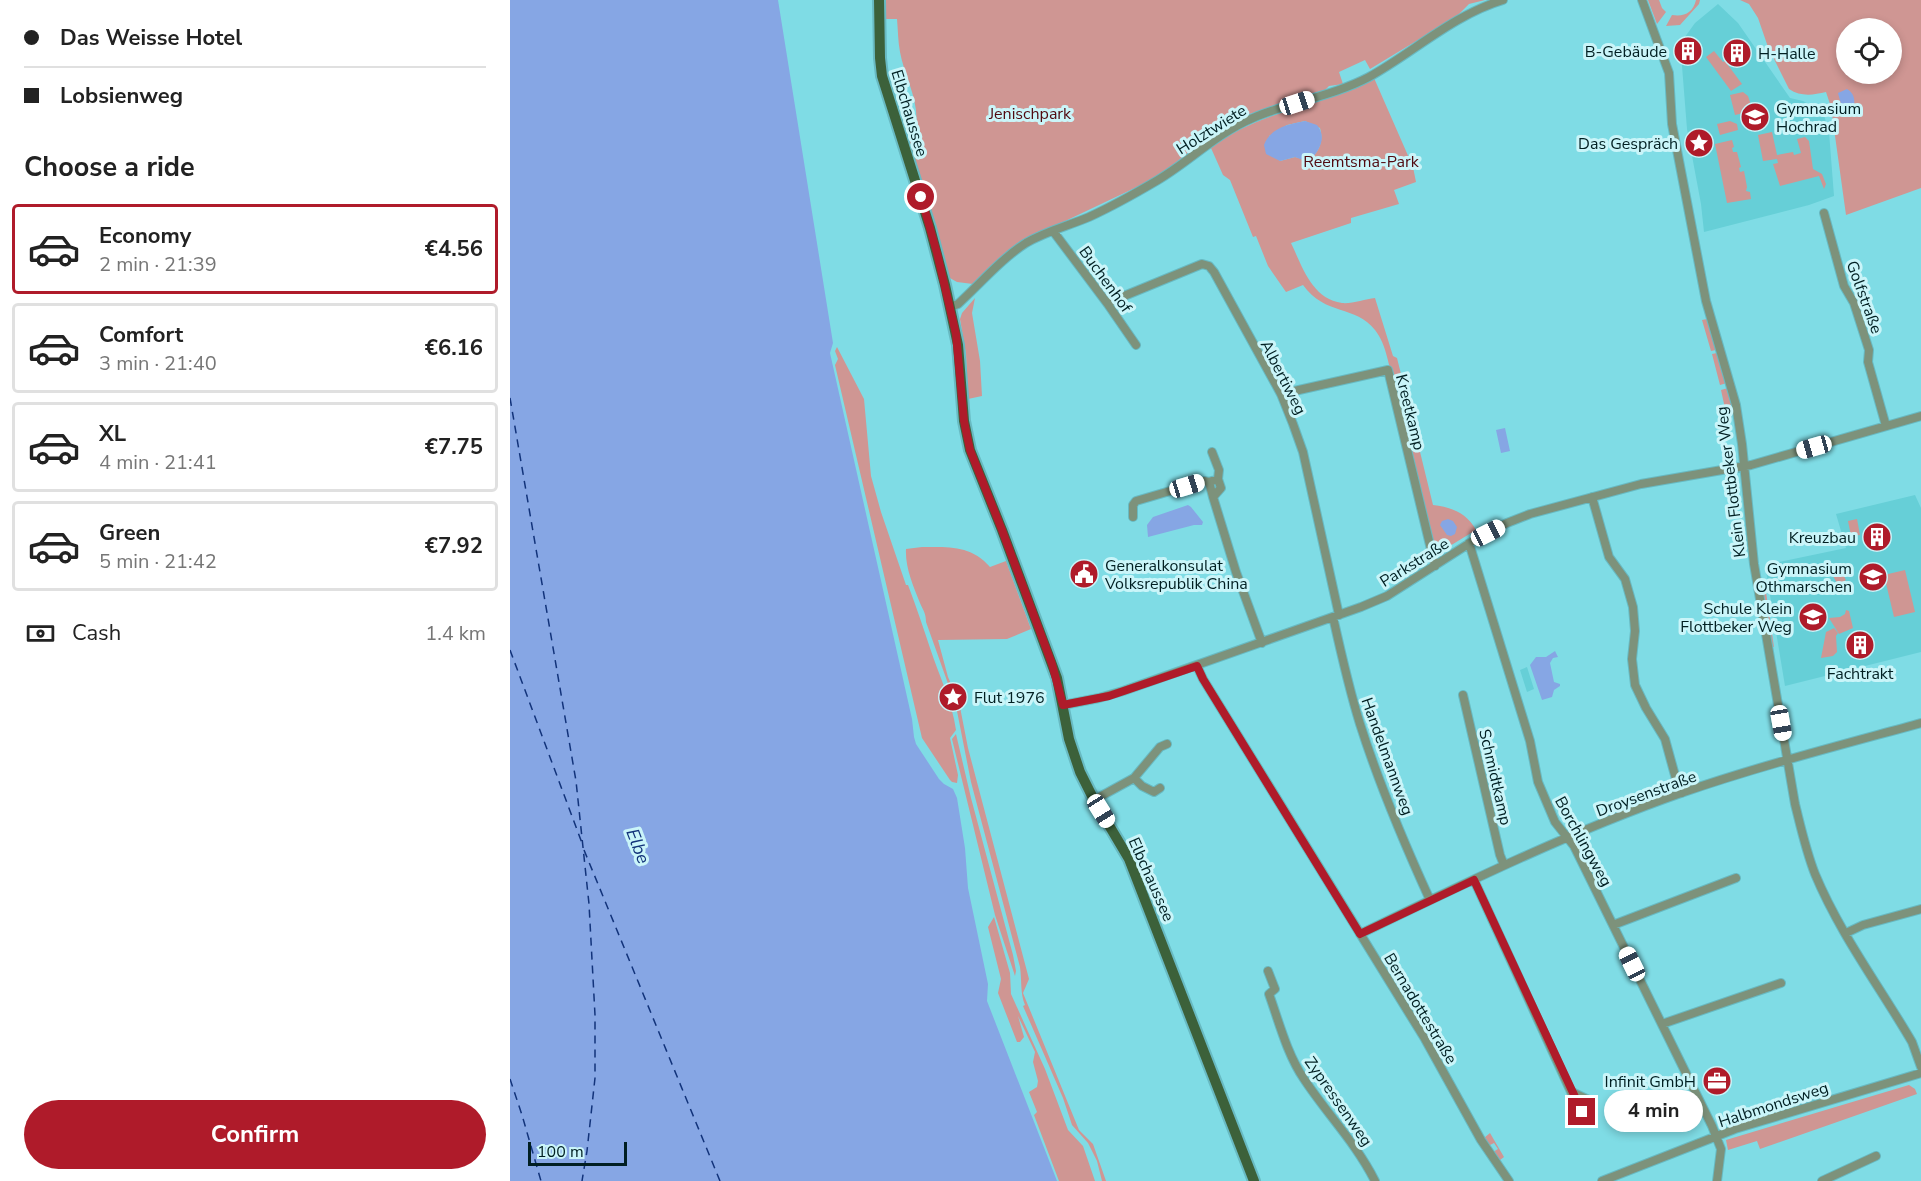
<!DOCTYPE html>
<meta charset="utf-8">
<style>
:root{--surface:#fff;--page:#f6f6f6;--text:#222;--muted:#767676;--line:#e0e0e0;--accent:#af1b2a}
body{margin:0;font-family:"Nunito Sans",sans-serif;background:var(--page);color:var(--text);height:100vh;display:flex;flex-direction:column;font-size:22px;white-space:nowrap}
*{box-sizing:border-box;margin:0}
p{font-size:20px;color:var(--muted)}
.icon{flex:none;width:33px;height:33px;fill:none;stroke:currentColor;stroke-width:2;stroke-linecap:round;stroke-linejoin:round}
.map{position:relative;flex:1;overflow:hidden}
.panel{display:flex;flex-direction:column;background:var(--surface);width:510px}
.panel>*{flex:none}
.guide{display:grid;align-content:center;height:132px;padding:0 24px;background:var(--surface)}
.tools{position:absolute;left:1326px;top:18px;display:grid;gap:12px}
.tools a{display:grid;place-items:center;width:66px;height:66px;border-radius:50%;background:var(--surface);box-shadow:0 3px 9px #0003;font-size:30px}
.scale{position:absolute;left:18px;bottom:15px;width:99px;box-sizing:border-box;padding-left:6px;border:3px solid #011f22;border-top:0;font-size:16px;line-height:21px;white-space:nowrap;color:#011f22;-webkit-text-stroke:4px #caf5f9;paint-order:stroke}
.end{position:absolute;width:27px;height:27px;margin:-14px;border:8px solid #af1b2a;background:#fff;box-shadow:0 0 0 3px #fff}
.from{border-radius:50%}
.bubble{position:absolute;height:42px;border-radius:21px;background:var(--surface);box-shadow:0 3px 9px #0003;font-size:20px;font-weight:700;line-height:42px;text-align:center}
.car{position:absolute;width:18px;height:36px;margin:-18px -9px;border-radius:8px;box-shadow:0 0 4px 2px #0007;background:linear-gradient(#fff 24%,#345 0 40%,#fff 0 76%,#345 0 86%,#fff 0)}
.guide b{display:flex;align-items:center;gap:21px;height:57px;font-size:22px}
.guide b+b{border-top:2px solid var(--line)}
.guide i{width:15px;height:15px;background:var(--text)}
ul{padding:0;list-style:none}
li{display:flex;align-items:center;gap:18px;height:90px;margin:0 12px 9px;padding:0 12px;border:3px solid var(--line);border-radius:6px}
li div{flex:1}
li b{display:block;font-size:22px}
li em{font-style:normal;font-weight:700}
li.selected{border-color:var(--accent)}
li>.icon{width:54px;height:54px;stroke-width:1.5}
h2{padding:0 24px;font-size:27px;line-height:72px}
.pay{display:flex;align-items:center;gap:15px;height:66px;padding:0 24px;font-size:22px}
.pay p{margin-inline-start:auto}
.button{display:flex;gap:12px;margin-top:auto;padding:12px 24px}
.button a{flex:1;height:69px;border-radius:36px;background:var(--accent);color:#fff;font-size:24px;font-weight:700;line-height:69px;text-align:center}
main{display:flex;flex:1;min-height:0}
.map>svg:first-child{display:block}
.built{fill:#66cfd7}
.green{fill:#cf9693;fill-rule:evenodd}
.water{fill:#86a6e4}
.lines{fill:none;stroke-linecap:round;stroke-linejoin:round}
.ferry{stroke:#12337a;stroke-width:1.5;stroke-dasharray:8 6;stroke-linecap:butt}
.minor-casing{stroke:#68bac2;stroke-width:10}
.major-casing{stroke:#68bac2;stroke-width:14}
.minor{stroke:#7d927b;stroke-width:8}
.major{stroke:#3c613a;stroke-width:10}
.route{stroke:#af1b2a;stroke-width:8}
.labels{text-anchor:middle;stroke-width:6;stroke-linejoin:round;paint-order:stroke}
.poi-label{font-size:16px;fill:#011f22;stroke:#caf5f9;text-anchor:end}
.street-label{font-size:16px;fill:#011f22;stroke:#caf5f9}
.park-label{font-size:16px;fill:#51090f;stroke:#caf5f9}
.water-label{font-size:18px;font-style:italic;fill:#12337a;stroke:#caf5f9}
</style>
<main>
<section class="panel">
<div class="guide">
<b><i class="from"></i>Das Weisse Hotel</b>
<b><i></i>Lobsienweg</b>
</div>
<h2>Choose a ride</h2>
<ul>
<li class="selected"><svg class="icon" aria-label="car" viewBox="0 0 24 24"><path d="M5 17H2v-5l4-1 3-4h7l3 4 3 1v5h-3M9 17h6M6 11h13"/><circle cx="7" cy="17" r="2"/><circle cx="17" cy="17" r="2"/></svg><div><b>Economy</b><p>2 min · 21:39</p></div><em>€4.56</em></li>
<li><svg class="icon" aria-label="car" viewBox="0 0 24 24"><path d="M5 17H2v-5l4-1 3-4h7l3 4 3 1v5h-3M9 17h6M6 11h13"/><circle cx="7" cy="17" r="2"/><circle cx="17" cy="17" r="2"/></svg><div><b>Comfort</b><p>3 min · 21:40</p></div><em>€6.16</em></li>
<li><svg class="icon" aria-label="car" viewBox="0 0 24 24"><path d="M5 17H2v-5l4-1 3-4h7l3 4 3 1v5h-3M9 17h6M6 11h13"/><circle cx="7" cy="17" r="2"/><circle cx="17" cy="17" r="2"/></svg><div><b>XL</b><p>4 min · 21:41</p></div><em>€7.75</em></li>
<li><svg class="icon" aria-label="car" viewBox="0 0 24 24"><path d="M5 17H2v-5l4-1 3-4h7l3 4 3 1v5h-3M9 17h6M6 11h13"/><circle cx="7" cy="17" r="2"/><circle cx="17" cy="17" r="2"/></svg><div><b>Green</b><p>5 min · 21:42</p></div><em>€7.92</em></li>
</ul>
<div class="pay"><svg class="icon" aria-label="cash" viewBox="0 0 24 24"><path d="M3 7h18v10H3z"/><circle cx="12" cy="12" r="2"/></svg>Cash<p>1.4 km</p></div>
<div class="button"><a>Confirm</a></div>
</section>
<div class="map">
<svg width="1411" height="1181" viewBox="0 0 1411 1181">
<rect width="100%" height="100%" fill="#7fdce5"/>
<path class="built" d="M1208,4L1228,23L1280,98L1293,101L1313,112L1319,132L1324,196L1299,205L1194,232L1191,204L1177,129L1172,66L1165,44L1172,41L1185,23Z
M1405,495L1411,508V652L1275,686L1255,565L1336,548L1326,514Z
M1017,667L1024,689L1017,692L1010,670Z"/>
<path class="green" d="M373,0H975L959,4L946,17L860,69L855,60L829,72L833,84L819,86L814,91L717,121L648,177L511,242L463,284L447,282L438,277L398,143C419,116 395,81 390,52C388,42 388,30 387,19H373Z
M1138,0H1149L1152,8L1156,12L1147,24Z
M1186,0H1190L1189,4L1170,25L1156,26L1162,15C1174,17 1183,13 1186,0Z
M1230,0H1411V188L1336,215L1321,107L1316,92C1303,95 1291,97 1279,89L1258,47L1248,18L1239,4ZM1336,28H1382V74H1336Z
M1204,51L1213,62L1215,61L1232,84L1221,91L1196,57Z
M864,78L903,167L906,182L884,190L889,204L841,218V223L781,243C792,266 802,299 832,303C842,304 855,299 865,298L883,356L887,358L890,370L923,505C941,507 957,513 966,530L925,555C911,499 899,442 884,386C879,368 877,345 865,330C846,305 815,316 793,285L776,292L758,266L746,236L743,237L720,180L713,175L701,148C749,110 812,107 864,78ZM795,121L810,128C814,140 809,155 797,160L785,157L770,161L759,136L777,125Z
M1233,92L1238,96L1243,111L1225,115L1220,95Z
M1220,121L1227,124L1228,130L1210,135L1207,124Z
M1262,132L1267,155L1283,152L1284,155L1291,153L1287,139L1295,137L1299,141L1303,169L1312,174L1316,184L1314,189L1309,176L1270,186L1263,164L1268,163L1267,159L1253,161L1248,135Z
M1222,140L1224,147L1222,148L1223,152H1227L1231,167L1229,168L1230,172L1234,171L1237,187L1236,191L1240,192L1241,199L1217,203L1205,144Z
M465,298L462,313L470,361L472,396L458,399L456,354L450,319L452,313Z
M1197,319L1206,350L1201,351L1192,320Z
M327,347L354,399L361,476L371,512L396,585H398C406,606 413,627 420,648C429,676 442,701 446,730L440,738L448,775L447,783L442,782L440,780L412,738L325,365L328,359L325,351Z
M1207,353L1217,383L1210,385L1202,354Z
M1218,388L1224,412L1216,413L1211,390Z
M1347,519L1350,535L1341,536L1338,521Z
M412,547C439,547 461,545 480,567L496,561L521,629L497,639L428,640L438,677L449,702L458,748L519,979L513,993L569,1130L583,1144L596,1181H592L587,1161L578,1143L562,1125L553,1098L513,1006L515,1005C510,993 512,981 510,967L461,782L446,706L416,622C416,613 413,610 410,603C403,586 395,567 396,549Z
M1328,565L1336,580L1328,585L1319,569Z
M1395,570L1405,612L1384,617L1374,575Z
M1254,590L1256,592L1264,647L1261,646L1252,591Z
M1336,610L1339,611L1343,628L1329,634L1319,618L1330,617L1335,614Z
M1324,628L1328,633L1326,636L1327,652L1323,656L1311,658L1316,632Z
M446,734L461,798L503,955L506,971L505,976L485,915L442,739Z
M484,917L500,973L501,994L535,1069L558,1130L573,1146L585,1181H549L524,1115L527,1112L519,1092L527,1087L528,1081L523,1062L525,1052L508,1016L514,1037L510,1042H507L488,993L491,979L478,927Z
M1399,1085L1405,1089L1407,1094L1250,1149L1247,1141L1218,1150L1216,1140Z
M980,1133L994,1157L990,1160L983,1152L988,1149L984,1143L978,1146L974,1138Z"/>
<path class="water" d="M0,0H268L323,343L320,353L402,719L404,737L406,744L429,779L434,784L443,789L447,798L455,848L458,888L478,984L477,1001L547,1181H0Z
M1337,89C1346,94 1346,105 1341,113L1337,116L1334,115L1328,93Z
M795,121L807,125C816,136 811,148 802,158L793,160L785,157L770,161L756,154L754,145C760,128 779,124 795,121Z
M995,428L1000,451L991,453L986,430Z
M678,505L681,507L693,522L692,525H684L638,537L637,525L643,517Z
M938,519L943,521L947,527L945,534L941,536L937,535L930,525L932,521Z
M1045,651L1048,657L1043,658L1040,663L1044,682L1050,684V686L1044,690L1042,697L1032,700L1020,665L1026,657H1036Z"/>
<g class="lines">
<path class="ferry" d="M0,398L66,781L79,904L85,1015V1078L77,1151L72,1181
M0,650L72,843
M74,850L210,1181
M0,1079L12,1115L31,1181"/>
<g class="minor-casing">
<path id="minor" d="M1132,0L1159,73L1162,124L1196,301L1226,405L1232,444L1244,564L1285,804C1291,828 1296,851 1305,874C1330,934 1370,987 1402,1042L1411,1067
M1314,213L1334,286L1344,303L1359,350L1358,362L1376,426
M543,231L597,303L626,345
M597,303L692,264L699,266L704,272L771,394L783,424L793,452L829,615
M440,307L448,304C470,284 491,259 516,243C536,231 558,226 579,217C603,206 626,193 648,180C680,161 707,133 743,118C780,102 823,96 859,77C904,52 943,15 993,0
M771,394L878,370L925,566
M702,452L709,470L708,479
M703,497L699,482L708,479L711,488L703,497L726,572L752,643
M1082,497L1099,557L1115,579L1123,607L1125,631L1122,659L1125,685L1136,708L1155,739L1166,779L1172,793
M623,517V505L626,501L694,481L699,482
M959,543L1020,741L1028,782L1045,822L1064,846L1202,1126L1211,1149L1207,1181
M823,617C831,653 839,689 850,724C869,784 894,843 920,900
M687,666L693,679L915,1039L971,1140L999,1181
M953,695L990,855L994,865
M553,705L589,698L613,691L851,607L877,596L963,541L997,523L1020,514L1131,484L1241,465L1411,416
M624,778L632,786L644,792L650,788
M584,800L624,778L650,747L657,744
M964,880L1067,1105L1072,1112L1078,1111L1081,1107L1079,1100L1062,1092
M1103,925L1226,878
M1336,933L1353,925L1411,909
M850,934C955,883 1060,832 1171,793C1249,766 1331,745 1411,723
M758,971L765,989L759,994C769,1022 777,1054 794,1079C817,1114 846,1143 865,1181
M1152,1024L1271,983
M1092,1181L1225,1129L1411,1073
M1312,1181L1366,1156"/>
</g>
<g class="major-casing">
<path id="major" d="M369,0L370,58L372,76L420,228L435,285L448,345L454,421L460,450L492,530L547,678L559,739L570,772L584,800L619,859L744,1181"/>
</g>
<use href="#minor" class="minor"/>
<use href="#major" class="major"/>
</g>
<g class="lines">
<path class="route" d="M411,197L427,253L446,334L454,421L460,450L492,530L542,664L553,705L599,696L687,666L693,679L850,934L964,880L1072,1112"/>
</g>
<defs>
<g id="building-disc" transform="scale(1.5)"><circle r="9.5" fill="#af1b2a" stroke="#caf5f9"/><path d="M-4-6H4V6H1V3H-1V6H-4ZM-2.5-4.3h1.7v1.8h-1.7ZM.8-4.3h1.7v1.8H.8ZM-2.5-1h1.7V.8h-1.7ZM.8-1h1.7V.8H.8Z" fill="#fff"/></g>
<g id="school-disc" transform="scale(1.5)"><circle r="9.5" fill="#af1b2a" stroke="#caf5f9"/><path d="M0-5L7-2L0 1L-7-2ZM-4 1L0 2.5L4 1V4Q0 6-4 4Z" fill="#fff"/></g>
<g id="sight-disc" transform="scale(1.5)"><circle r="9.5" fill="#af1b2a" stroke="#caf5f9"/><path d="M0-6L1.8-2.2L6-1.7L2.9 1.2L3.7 5.4L0 3.3L-3.7 5.4L-2.9 1.2L-6-1.7L-1.8-2.2Z" fill="#fff"/></g>
<g id="civic-disc" transform="scale(1.5)"><circle r="9.5" fill="#af1b2a" stroke="#caf5f9"/><path d="M-.6-6.5H3V-4.5H.6V-3L4-1V1h2V6H-6V1h2V-1L-.6-3ZM-1.2 2.5V6h2.4V2.5Z" fill="#fff"/></g>
<g id="office-disc" transform="scale(1.5)"><circle r="9.5" fill="#af1b2a" stroke="#caf5f9"/><path d="M-6-3h4V-5.5h4V-3h4V5H-6ZM-1-4.5V-3h2v-1.5ZM-6 0V1H6V0Z" fill="#fff"/></g>
</defs>
<g fill-rule="evenodd">
<use href="#building-disc" x="1178" y="51"/>
<use href="#building-disc" x="1227" y="53"/>
<use href="#school-disc" x="1245" y="117"/>
<use href="#sight-disc" x="1189" y="143"/>
<use href="#building-disc" x="1367" y="537"/>
<use href="#civic-disc" x="574" y="574"/>
<use href="#school-disc" x="1363" y="577"/>
<use href="#school-disc" x="1303" y="617"/>
<use href="#building-disc" x="1350" y="645"/>
<use href="#sight-disc" x="443" y="697"/>
<use href="#office-disc" x="1207" y="1081"/>
</g>
<g class="labels">
<g class="poi-label">
<text x="1157" y="57">B-Gebäude</text>
<text x="1248" y="59" text-anchor="start">H-Halle</text>
<text x="1266" y="114" text-anchor="start">Gymnasium<tspan x="1266" dy="18">Hochrad</tspan></text>
<text x="1168" y="149">Das Gespräch</text>
<text x="1346" y="543">Kreuzbau</text>
<text x="595" y="571" text-anchor="start">Generalkonsulat<tspan x="595" dy="18">Volksrepublik China</tspan></text>
<text x="1342" y="574">Gymnasium<tspan x="1342" dy="18">Othmarschen</tspan></text>
<text x="1282" y="614">Schule Klein<tspan x="1282" dy="18">Flottbeker Weg</tspan></text>
<text x="1350" y="679" text-anchor="middle">Fachtrakt</text>
<text x="464" y="703" text-anchor="start">Flut 1976</text>
<text x="1186" y="1087">Infinit GmbH</text>
</g>
<g class="street-label">
<text transform="translate(400 113) rotate(73)" y="6">Elbchaussee</text>
<text transform="translate(701 129) rotate(-32)" y="6">Holztwiete</text>
<text transform="translate(596 279) rotate(54)" y="6">Buchenhof</text>
<text transform="translate(1355 297) rotate(70)" y="6">Golfstraße</text>
<text transform="translate(774 377) rotate(63)" y="6">Albertiweg</text>
<text transform="translate(901 412) rotate(76)" y="6">Kreetkamp</text>
<text transform="translate(1220 482) rotate(-97)" y="6">Klein Flottbeker Weg</text>
<text transform="translate(904 562) rotate(-32)" y="6">Parkstraße</text>
<text transform="translate(878 756) rotate(70)" y="6">Handelmannweg</text>
<text transform="translate(986 777) rotate(77)" y="6">Schmidtkamp</text>
<text transform="translate(1136 793) rotate(-20)" y="6">Droysenstraße</text>
<text transform="translate(1074 841) rotate(61)" y="6">Borchlingweg</text>
<text transform="translate(642 879) rotate(66)" y="6">Elbchaussee</text>
<text transform="translate(911 1008) rotate(59)" y="6">Bernadottestraße</text>
<text transform="translate(829 1101) rotate(55)" y="6">Zypressenweg</text>
<text transform="translate(1263 1104) rotate(-18)" y="6">Halbmondsweg</text>
</g>
<g class="park-label">
<text x="520" y="119">Jenischpark</text>
<text x="851" y="167">Reemtsma-Park</text>
</g>
<g class="water-label">
<text transform="translate(128 846) rotate(69)" y="6">Elbe</text>
</g>
</g>
</svg>
<div class="tools">
<a><svg class="icon" aria-label="locate" viewBox="0 0 24 24"><circle cx="12" cy="12" r="6"/><path d="M12 2v4M12 18v4M2 12h4M18 12h4"/></svg></a>
</div>
<div class="scale">100 m</div>
<i class="end from" style="left:411px;top:197px"></i>
<i class="end" style="left:1072px;top:1112px"></i>
<div class="bubble" style="left:1094px;top:1090px;width:99px">4 min</div>
<i class="car" style="left:787px;top:103px;rotate:72deg"></i>
<i class="car" style="left:1304px;top:447px;rotate:254deg"></i>
<i class="car" style="left:677px;top:486px;rotate:73deg"></i>
<i class="car" style="left:978px;top:533px;rotate:63deg"></i>
<i class="car" style="left:1271px;top:723px;rotate:170deg"></i>
<i class="car" style="left:591px;top:811px;rotate:148deg"></i>
<i class="car" style="left:1122px;top:964px;rotate:334deg"></i>
</div>
</main>
